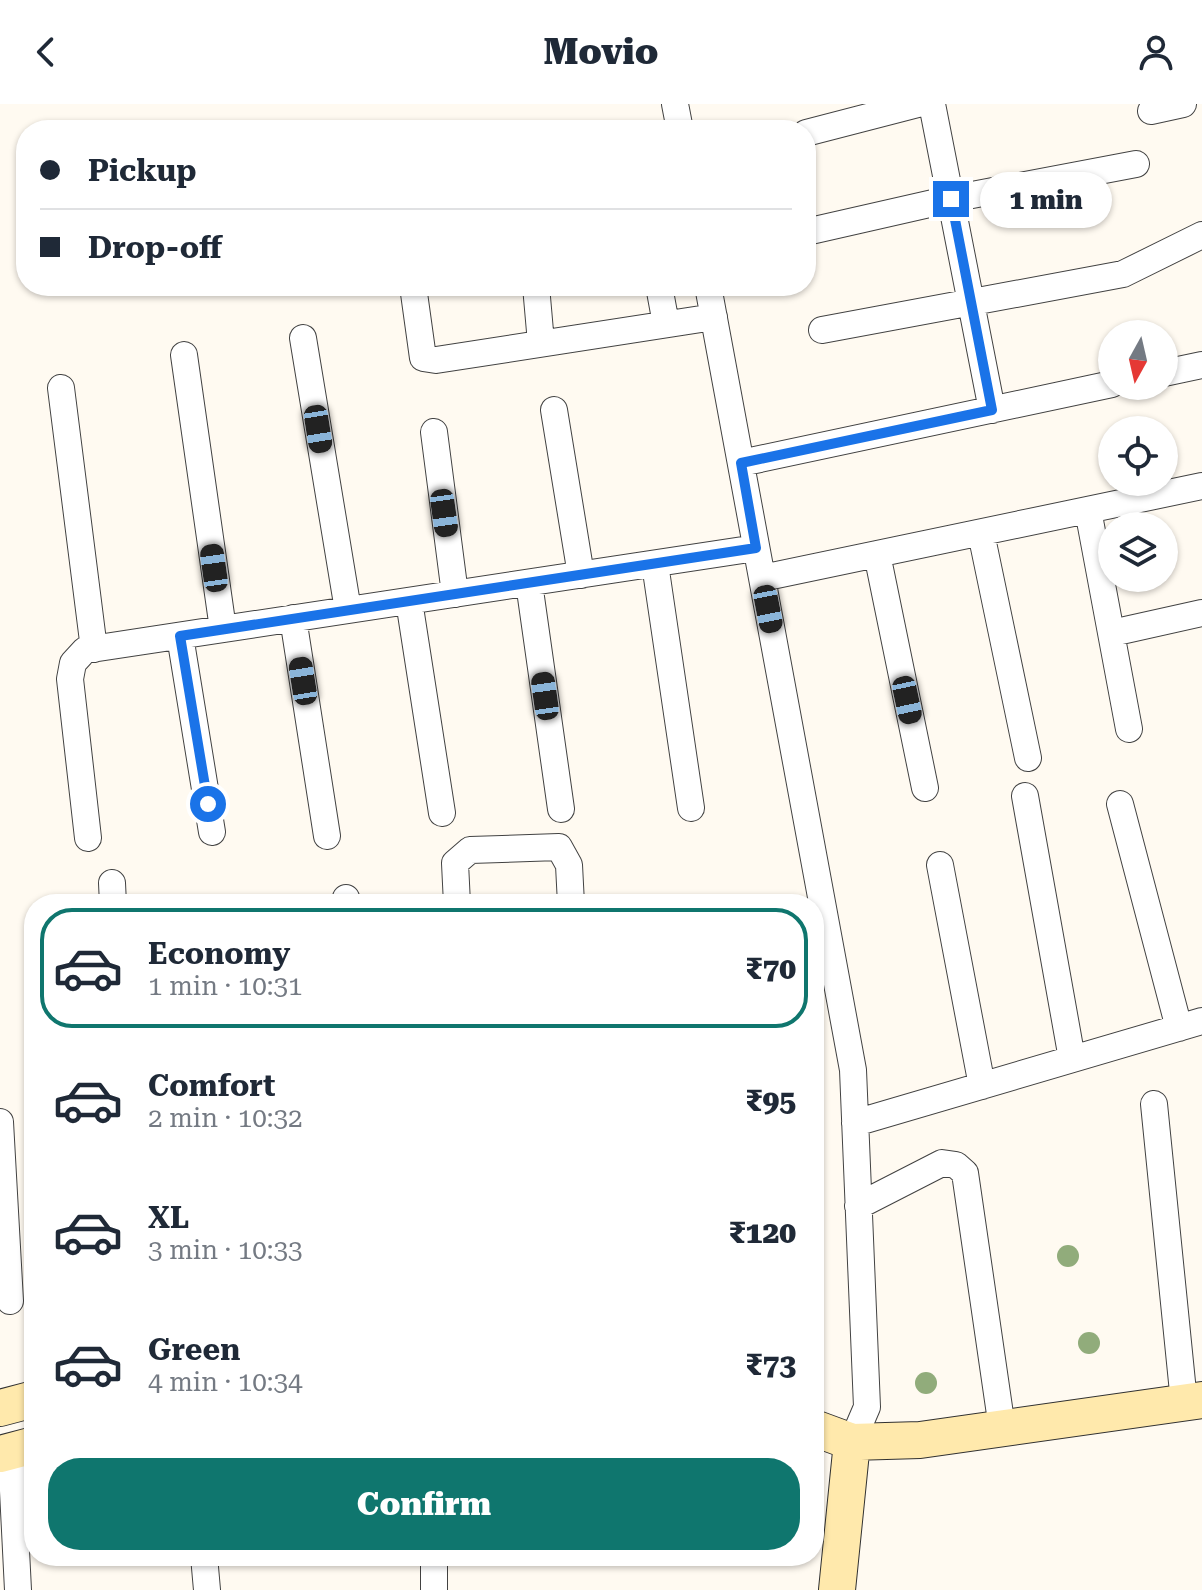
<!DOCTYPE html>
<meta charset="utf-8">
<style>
:root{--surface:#fff;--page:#f6f6f7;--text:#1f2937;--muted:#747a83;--line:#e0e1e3;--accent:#0f766e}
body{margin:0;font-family:"Roboto Serif",serif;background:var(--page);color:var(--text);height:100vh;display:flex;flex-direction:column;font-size:30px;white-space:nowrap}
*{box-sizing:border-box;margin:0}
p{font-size:26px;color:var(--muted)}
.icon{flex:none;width:44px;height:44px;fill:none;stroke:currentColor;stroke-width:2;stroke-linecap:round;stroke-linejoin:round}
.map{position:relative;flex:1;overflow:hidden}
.details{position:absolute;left:24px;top:790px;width:800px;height:672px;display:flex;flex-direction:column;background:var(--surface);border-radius:32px;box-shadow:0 2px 6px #0004}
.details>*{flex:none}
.banner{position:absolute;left:16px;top:16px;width:800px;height:176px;border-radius:32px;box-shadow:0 2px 6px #0004;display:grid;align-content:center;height:176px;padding:0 24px;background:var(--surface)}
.needle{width:52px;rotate:188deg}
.buttons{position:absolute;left:1098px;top:216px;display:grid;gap:16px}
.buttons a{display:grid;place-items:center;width:80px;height:80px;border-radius:50%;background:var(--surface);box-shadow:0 2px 6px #0004;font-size:40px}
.end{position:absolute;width:36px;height:36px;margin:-18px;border:10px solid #1a73e8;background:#fff;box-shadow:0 0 0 4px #fff}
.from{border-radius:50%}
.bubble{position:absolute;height:56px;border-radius:28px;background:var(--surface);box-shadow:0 2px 6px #0004;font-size:26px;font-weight:800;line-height:56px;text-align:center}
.car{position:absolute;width:24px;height:48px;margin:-24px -12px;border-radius:10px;box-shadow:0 0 6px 2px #0007;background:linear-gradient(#222 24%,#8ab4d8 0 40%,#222 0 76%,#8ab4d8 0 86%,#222 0)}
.banner b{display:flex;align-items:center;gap:28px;height:76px;font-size:30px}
.banner b+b{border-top:2px solid var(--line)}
.banner i{width:20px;height:20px;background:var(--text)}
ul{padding:14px 0 0;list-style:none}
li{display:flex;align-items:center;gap:24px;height:120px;margin:0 16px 12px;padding:0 8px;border:4px solid transparent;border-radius:32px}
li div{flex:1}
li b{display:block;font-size:30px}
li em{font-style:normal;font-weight:800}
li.selected{border-color:var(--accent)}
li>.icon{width:72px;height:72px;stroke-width:1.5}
.action{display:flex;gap:16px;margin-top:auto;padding:16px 24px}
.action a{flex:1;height:92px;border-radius:32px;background:var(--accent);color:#fff;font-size:32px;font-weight:800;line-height:92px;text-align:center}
header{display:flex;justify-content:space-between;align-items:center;height:104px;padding:0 24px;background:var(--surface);font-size:36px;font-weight:800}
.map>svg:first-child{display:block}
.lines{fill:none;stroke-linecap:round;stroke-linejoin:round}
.street-casing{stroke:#424242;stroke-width:28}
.secondary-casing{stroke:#313131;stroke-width:38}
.street{stroke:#fff;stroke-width:26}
.secondary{stroke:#ffe9ac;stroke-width:36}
.tree{fill:#91ac7b}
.route{stroke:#1a73e8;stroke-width:10}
</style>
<header><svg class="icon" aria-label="back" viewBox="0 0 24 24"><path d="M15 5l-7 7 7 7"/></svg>Movio<svg class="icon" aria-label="person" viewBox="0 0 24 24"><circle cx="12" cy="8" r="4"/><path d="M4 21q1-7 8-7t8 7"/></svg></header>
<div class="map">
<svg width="1202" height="1486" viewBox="0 0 1202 1486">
<rect width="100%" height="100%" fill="#fffaf1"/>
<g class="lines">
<g class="street-casing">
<path id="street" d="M675,0L680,26
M932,0L992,306
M1151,7L1183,0
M806,29L918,0
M806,128L951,95L1136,60
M413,182L423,254L436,256L714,213
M536,182L541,239
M659,182L666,220
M708,182L853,966L867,1303L852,1338
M822,226L1123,170L1202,131
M303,234L348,506
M184,251L223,525
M1164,269L1202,261
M61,284L94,545
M554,306L581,471
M434,328L455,490
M741,359L1112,280
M1088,406L1129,625
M981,429L1028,654
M877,450L925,684
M655,460L691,704
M762,474L1202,382
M529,479L561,705
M409,497L442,709
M293,514L327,732
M1112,529L1202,509
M180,532L212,728
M1025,692L1072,955
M1120,700L1179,924
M88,734L70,575L73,559L85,546L756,444
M940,761L982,982
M112,779L113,800
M346,794V800
M457,800L455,759L470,746L559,743L569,761L571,800
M1154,1000L1184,1298
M0,1018L10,1197
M855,1019L1202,917
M858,1102L942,1059L956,1061L965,1069L1002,1324
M11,1347L18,1486
M204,1452L207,1486
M434,1486V1452"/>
</g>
<g class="secondary-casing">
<path id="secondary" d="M0,1304L34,1295
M814,1324L852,1338L920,1336L1202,1296
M0,1350L34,1341
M837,1486L852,1338"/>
</g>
<use href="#street" class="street"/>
<use href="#secondary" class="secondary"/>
</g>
<g class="tree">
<circle cx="1068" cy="1152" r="11"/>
<circle cx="1089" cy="1239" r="11"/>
<circle cx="926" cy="1279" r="11"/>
</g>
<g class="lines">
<path class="route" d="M208,700L180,532L756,444L741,359L992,306L951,95"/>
</g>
</svg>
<div class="buttons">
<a><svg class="needle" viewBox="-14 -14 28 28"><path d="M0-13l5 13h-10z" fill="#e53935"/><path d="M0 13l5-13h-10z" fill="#747a83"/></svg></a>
<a><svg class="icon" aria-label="locate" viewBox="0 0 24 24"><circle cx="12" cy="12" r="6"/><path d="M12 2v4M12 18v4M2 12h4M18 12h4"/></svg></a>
<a><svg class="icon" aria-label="layers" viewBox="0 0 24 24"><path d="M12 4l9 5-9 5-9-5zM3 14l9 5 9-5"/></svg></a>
</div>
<i class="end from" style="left:208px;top:700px"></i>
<i class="end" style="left:951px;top:95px"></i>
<div class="bubble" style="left:980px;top:68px;width:132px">1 min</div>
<i class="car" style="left:318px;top:325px;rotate:171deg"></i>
<i class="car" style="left:444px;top:409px;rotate:172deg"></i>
<i class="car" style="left:214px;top:464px;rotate:352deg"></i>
<i class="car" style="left:768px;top:505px;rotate:169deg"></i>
<i class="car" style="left:303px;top:577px;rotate:351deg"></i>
<i class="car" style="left:545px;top:592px;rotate:352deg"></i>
<i class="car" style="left:907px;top:596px;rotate:168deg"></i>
<div class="banner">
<b><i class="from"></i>Pickup</b>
<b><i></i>Drop-off</b>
</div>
<section class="details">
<ul>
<li class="selected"><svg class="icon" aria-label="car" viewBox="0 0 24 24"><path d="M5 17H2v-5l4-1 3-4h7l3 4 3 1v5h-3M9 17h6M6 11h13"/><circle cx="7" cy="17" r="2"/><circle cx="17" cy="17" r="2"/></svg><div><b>Economy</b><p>1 min · 10:31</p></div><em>₹70</em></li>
<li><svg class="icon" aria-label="car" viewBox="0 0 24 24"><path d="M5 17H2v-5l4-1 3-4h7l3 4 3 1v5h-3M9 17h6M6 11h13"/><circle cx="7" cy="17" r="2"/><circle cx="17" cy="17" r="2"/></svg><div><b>Comfort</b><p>2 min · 10:32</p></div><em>₹95</em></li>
<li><svg class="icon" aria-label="car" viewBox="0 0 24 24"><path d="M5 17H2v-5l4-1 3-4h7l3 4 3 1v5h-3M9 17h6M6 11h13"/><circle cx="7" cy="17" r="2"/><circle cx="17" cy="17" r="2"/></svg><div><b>XL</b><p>3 min · 10:33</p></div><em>₹120</em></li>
<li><svg class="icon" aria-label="car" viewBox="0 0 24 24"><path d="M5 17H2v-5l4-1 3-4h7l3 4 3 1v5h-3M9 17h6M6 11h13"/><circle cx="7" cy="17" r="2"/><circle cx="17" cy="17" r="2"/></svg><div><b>Green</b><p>4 min · 10:34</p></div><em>₹73</em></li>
</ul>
<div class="action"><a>Confirm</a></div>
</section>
</div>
